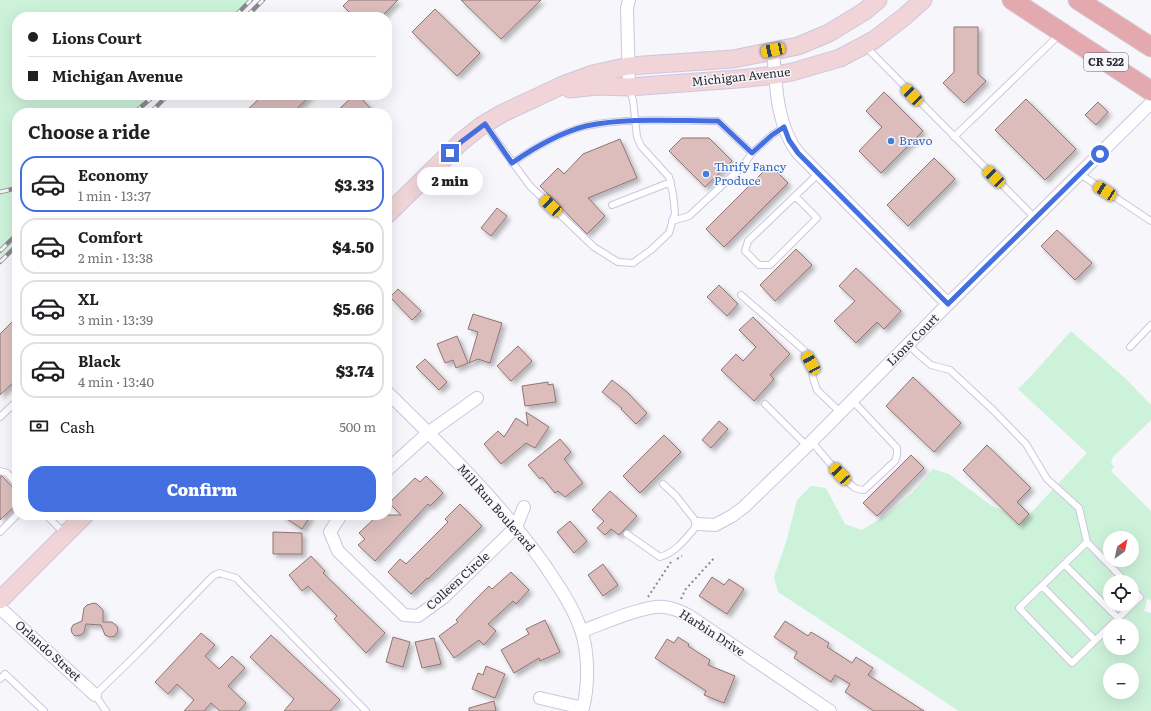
<!DOCTYPE html>
<meta charset="utf-8">
<style>
:root{--surface:#fff;--page:#f2f2f2;--text:#202124;--muted:#757577;--line:#e0e0e0;--accent:#436fe1}
body{margin:0;font-family:Literata,serif;background:var(--page);color:var(--text);height:100vh;display:flex;flex-direction:column;font-size:15px;white-space:nowrap}
*{box-sizing:border-box;margin:0}
p{font-size:13px;color:var(--muted)}
.icon{flex:none;width:22px;height:22px;fill:none;stroke:currentColor;stroke-width:2;stroke-linecap:round;stroke-linejoin:round}
.map{position:relative;flex:1;overflow:hidden}
.sheet{position:absolute;left:12px;top:108px;width:380px;height:412px;display:flex;flex-direction:column;background:var(--surface);border-radius:16px;box-shadow:0 4px 16px #0002}
.sheet>*{flex:none}
.hud{position:absolute;left:12px;top:12px;width:380px;height:88px;border-radius:16px;box-shadow:0 4px 16px #0002;display:grid;align-content:center;height:88px;padding:0 16px;background:var(--surface)}
.needle{width:26px;rotate:33deg}
.fabs{position:absolute;left:1103px;top:531px;display:grid;gap:8px}
.fabs a{display:grid;place-items:center;width:36px;height:36px;border-radius:50%;background:var(--surface);box-shadow:0 4px 16px #0002;font-size:20px}
.end{position:absolute;width:18px;height:18px;margin:-9px;border:5px solid #436fe1;background:#fff;box-shadow:0 0 0 2px #fff}
.from{border-radius:50%}
.bubble{position:absolute;height:28px;border-radius:14px;background:var(--surface);box-shadow:0 4px 16px #0002;font-size:13px;font-weight:800;line-height:28px;text-align:center}
.car{position:absolute;width:12px;height:24px;margin:-12px -6px;border-radius:5px;box-shadow:0 0 3px 1px #0007;background:linear-gradient(#f5c518 24%,#345 0 40%,#f5c518 0 76%,#345 0 86%,#f5c518 0)}
.hud b{display:flex;align-items:center;gap:14px;height:38px;font-size:15px}
.hud b+b{border-top:1px solid var(--line)}
.hud i{width:10px;height:10px;background:var(--text)}
ul{padding:0;list-style:none}
li{display:flex;align-items:center;gap:12px;height:56px;margin:0 8px 6px;padding:0 8px;border:2px solid var(--line);border-radius:16px}
li div{flex:1}
li b{display:block;font-size:15px}
li em{font-style:normal;font-weight:800}
li.selected{border-color:var(--accent)}
li>.icon{width:36px;height:36px;stroke-width:1.5}
h2{padding:0 16px;font-size:18px;line-height:48px}
.pay{display:flex;align-items:center;gap:10px;height:44px;padding:0 16px;font-size:15px}
.pay p{margin-inline-start:auto}
.action{display:flex;gap:8px;margin-top:auto;padding:8px 16px}
.action a{flex:1;height:46px;border-radius:16px;background:var(--accent);color:#fff;font-size:16px;font-weight:800;line-height:46px;text-align:center}
.map>svg:first-child{display:block}
.green{fill:#cdf2da;fill-rule:evenodd}
.building{fill:#dcbdbc;stroke:#907473;filter:url(#shadow)}
.lines{fill:none;stroke-linecap:round;stroke-linejoin:round}
.service-casing{stroke:#ccc6e0;stroke-width:8}
.minor-casing{stroke:#ccc6e0;stroke-width:14}
.secondary-casing{stroke:#ccc6e0;stroke-width:19}
.primary-casing{stroke:#d4d4d6;stroke-width:21}
.path{stroke:#8a8990;stroke-width:2;stroke-dasharray:2 3;stroke-linecap:butt}
.service{stroke:#fff;stroke-width:6}
.minor{stroke:#fff;stroke-width:12}
.secondary{stroke:#f1d4d7;stroke-width:17}
.primary{stroke:#e3a9af;stroke-width:19}
.rail-casing{stroke:#8b8a91;stroke-width:4.5}
.rail{stroke:#f7f6fb;stroke-width:3;stroke-dasharray:9;stroke-linecap:butt}
.route{stroke:#436fe1;stroke-width:5}
.shop-dot{fill:#3f7fe0;stroke:#f7f6fb;stroke-width:1.5}
.labels{text-anchor:middle;stroke-width:3;stroke-linejoin:round;paint-order:stroke}
.shield{fill:#f7f6fb;stroke:#68666e;stroke-width:1}
.shield-label{font-size:11px;font-weight:bold;fill:#2a2832}
.street-label{font-size:12px;fill:#2a2832;stroke:#f7f6fb}
.shop-label{font-size:12px;fill:#366cbe;stroke:#f7f6fb;text-anchor:start}
</style>
<div class="map">
<svg width="1151" height="711" viewBox="0 0 1151 711">
<defs>
<filter id="shadow"><feDropShadow dx="3.5" dy="3.5" stdDeviation="2" flood-color="#0004"/></filter>
</defs>
<rect width="100%" height="100%" fill="#f7f6fb"/>
<path class="green" d="M0,0H253L235,17H17V95H154L135,113H17V241L0,258Z
M1071,331L1125,378L1151,405V420L1113,457L1111,462L1114,467L1111,471L1151,511V600L1147,599L1144,611L1151,613V711H959L778,592L774,577L787,539L797,500L811,486L826,488L845,524L862,530L886,515L912,493L933,469L949,474L992,506L1025,519L1087,453L1018,389L1032,375ZM1110,538H1132V560H1110ZM1110,582H1132V604H1110ZM1110,626H1132V648H1110ZM1110,670H1132V692H1110Z"/>
<path class="building" d="M349,0H398L381,17H354L343,6Z
M461,0H541L501,39Z
M435,9L480,53L457,76L412,32Z
M954,27H978V74L986,81L964,103L943,83L954,72Z
M884,92L923,131L881,173L859,151L882,127L866,111Z
M263,95H311L292,113H244Z
M354,95H358L375,113H335Z
M1026,99L1076,149L1045,180L995,130Z
M1098,102L1108,112L1096,125L1085,115Z
M682,138H709L732,161L705,187L669,151Z
M620,139L637,178L588,198L605,216L587,234L540,186L558,168L564,174L583,154Z
M934,158L955,179L908,226L887,205Z
M770,165L788,183L724,247L706,229Z
M497,208L507,216L491,236L481,228Z
M1057,230L1092,263L1075,280L1041,246Z
M796,249L812,265L775,301L760,285Z
M856,268L901,311L884,329L877,322L856,343L834,321L855,301L839,286Z
M719,285L738,304L727,316L707,297Z
M398,289L421,311L412,320L390,297Z
M473,314L502,323L490,363L478,359L469,363L478,332L468,329Z
M17,317V379L0,395V334Z
M753,317L790,354L770,375L774,379L754,401L721,370L736,354L743,361L756,347L739,330Z
M457,336L468,363L456,368L453,360L445,363L437,344Z
M518,346L532,361L511,381L497,366Z
M425,359L447,382L439,390L416,367Z
M913,377L961,423L934,452L886,406Z
M612,380L627,392L647,413L636,424L621,409L622,408L602,392Z
M548,382V385L553,384L556,402L525,406L522,386Z
M526,412L549,427L535,448L526,443L501,464L484,444L498,431L504,437L516,418L528,426Z
M719,421L728,429L711,448L702,440Z
M664,435L681,452L640,493L623,476Z
M560,439L571,452L564,459L583,483L565,497L558,491L555,493L542,477L540,479L528,465Z
M987,445L1031,488L1017,502L1029,514L1019,525L963,470Z
M911,455L924,468L877,516L863,503Z
M0,476H2L17,492V504L0,520Z
M426,476L443,493L430,506L428,504L375,561L358,545L365,539L359,533L378,515H401L389,503L415,478L420,482Z
M610,491L637,516L619,535L611,529L605,535L597,528L604,521L592,510Z
M460,504L482,526L428,579L427,578L411,594L388,572L400,559L406,564L448,522L445,519Z
M281,515H311L302,529Z
M570,521L587,541L574,553L557,532Z
M273,532L302,533V554H273Z
M311,556L325,571L323,573L385,633L366,653L334,619L337,616L308,586L302,591L289,575Z
M603,564L618,585L603,596L588,575Z
M511,572L529,590L516,604L513,601L488,624L496,631L484,645L479,640L454,658L439,636L458,622L456,620L473,602L489,586L492,589Z
M712,577L724,585L729,579L744,589L727,614L699,596Z
M94,603L97,604L103,610V622H112L117,626L118,631L115,636L110,637L105,635L101,625L86,624L84,632L81,635L75,636L72,633L71,629L73,625L82,621L84,608L87,605Z
M545,620L560,652L540,661L539,658L514,673L501,650L529,634L526,629Z
M785,621L808,636L811,632L829,643L827,647L852,663L856,657L873,668L868,675L924,711H874L851,696L845,692L850,684L835,675L831,682L794,658L797,652L774,637Z
M201,633L215,645L205,656L219,669L232,656L245,668L228,686L246,703L239,711H220L211,703L204,711H184L194,700L177,684L168,694L155,682Z
M271,635L340,700L330,711H284L294,699L250,657Z
M393,637L410,642L403,667L386,662Z
M678,637L689,644L688,646L710,660L708,665L735,676L724,703L704,695L706,691L655,658L667,639L674,643Z
M434,638L441,664L422,668L415,642Z
M486,666L505,674L495,698L472,689L478,673L483,675Z
M494,701L496,711H469V708Z"/>
<g class="lines">
<g class="service-casing">
<path id="service" d="M865,46L1035,218
M486,125L496,140L530,186L594,247L618,262L633,263L651,250L669,233L675,213L673,194L669,177L641,146L637,137L633,100L629,88
M954,137L1060,34
M512,163C535,147 559,133 586,126C627,117 677,121 718,121L752,153L772,135L784,127
M1080,174L1151,221
M795,196L817,218L770,265H759L745,251L748,241L818,174
M612,205L671,182
M672,221L689,216L743,166L752,153
M741,295L804,350L811,363L813,378L817,390L841,413
M908,344L918,354L931,365L950,370L994,411L1026,444L1047,479L1079,508L1087,542L1126,582
M1130,347L1151,325
M765,404L807,446
M0,417L17,401
M812,442C824,456 841,478 855,488C859,490 861,490 864,490L895,461L897,455V448L853,401
M0,471L7,473L17,484
M46,515L64,533
M0,532L17,515
M627,534L660,557C677,552 687,537 698,524L676,496L663,484
M1087,542L1019,608L1072,663L1140,597L1132,589
M1064,564L1118,618
M1042,586L1095,640
M0,679L5,674L44,711
M106,711L95,695L140,651L213,576L219,573L236,578L366,711"/>
</g>
<g class="minor-casing">
<path id="minor" d="M629,0L627,8L629,87
M773,50C776,84 776,125 798,153L948,304
M387,392C442,446 499,501 544,564C558,585 573,606 581,630C589,653 589,688 582,711
M387,470L428,433L477,398
M341,515L330,532L338,551L404,615L418,616L444,597L516,527L524,507
M698,524L715,525L732,516L744,507L807,446L948,304L1151,103
M0,608L95,695
M582,631C602,624 644,605 664,607C673,608 680,611 688,615L830,711
M540,698L583,708"/>
</g>
<g class="secondary-casing">
<path id="secondary" d="M570,89L597,86L629,87L738,79L775,75L792,72L840,58L874,40L904,17L923,0
M387,215L461,142L481,126L503,113L563,85L593,74L629,66L733,59L798,46L829,33L865,11L878,0
M0,600L85,515"/>
</g>
<g class="primary-casing">
<path id="primary" d="M1012,0L1151,91
M1078,0L1151,47"/>
</g>
<path class="path" d="M677,559L682,556
M648,597L671,562
M681,599L685,590L715,557"/>
<use href="#service" class="service"/>
<use href="#minor" class="minor"/>
<use href="#secondary" class="secondary"/>
<use href="#primary" class="primary"/>
<g class="rail-casing">
<path id="rail" d="M234,17L251,0
M246,17L263,0
M134,113L155,95
M150,113L168,95
M0,192L17,188
M0,251L17,234
M0,262L17,245"/>
</g>
<use href="#rail" class="rail"/>
</g>
<g class="lines">
<path class="route" d="M450,153L461,142L485,124L512,163C535,147 559,133 586,126C626,117 677,121 718,121L752,153L772,135L784,127L789,140L798,153L948,304L1100,154"/>
</g>
<g class="shop-dot">
<circle cx="891" cy="141" r="4"/>
<circle cx="706" cy="174" r="4"/>
</g>
<g class="labels">
<rect class="shield" x="1084" y="53" width="44" height="18" rx="3"/>
<g class="shield-label">
<text x="1106" y="66">CR 522</text>
</g>
<g class="street-label">
<text transform="translate(741 77) rotate(-6)" y="4">Michigan Avenue</text>
<text transform="translate(913 340) rotate(-45)" y="4">Lions Court</text>
<text transform="translate(496 508) rotate(49)" y="4">Mill Run Boulevard</text>
<text transform="translate(458 581) rotate(-42)" y="4">Colleen Circle</text>
<text transform="translate(712 633) rotate(33)" y="4">Harbin Drive</text>
<text transform="translate(48 651) rotate(42)" y="4">Orlando Street</text>
</g>
<g class="shop-label">
<text x="899" y="145">Bravo</text>
<text x="714" y="171">Thrify Fancy<tspan x="714" dy="14">Produce</tspan></text>
</g>
</g>
</svg>
<div class="fabs">
<a><svg class="needle" viewBox="-14 -14 28 28"><path d="M0-13l5 13h-10z" fill="#e53935"/><path d="M0 13l5-13h-10z" fill="#757577"/></svg></a>
<a><svg class="icon" aria-label="locate" viewBox="0 0 24 24"><circle cx="12" cy="12" r="6"/><path d="M12 2v4M12 18v4M2 12h4M18 12h4"/></svg></a>
<a>+</a>
<a>−</a>
</div>
<i class="end from" style="left:1100px;top:154px"></i>
<i class="end" style="left:450px;top:153px"></i>
<div class="bubble" style="left:417px;top:167px;width:66px">2 min</div>
<i class="car" style="left:773px;top:50px;rotate:258deg"></i>
<i class="car" style="left:912px;top:95px;rotate:316deg"></i>
<i class="car" style="left:994px;top:177px;rotate:315deg"></i>
<i class="car" style="left:1105px;top:191px;rotate:303deg"></i>
<i class="car" style="left:551px;top:206px;rotate:313deg"></i>
<i class="car" style="left:811px;top:363px;rotate:331deg"></i>
<i class="car" style="left:840px;top:474px;rotate:317deg"></i>
<div class="hud">
<b><i class="from"></i>Lions Court</b>
<b><i></i>Michigan Avenue</b>
</div>
<section class="sheet">
<h2>Choose a ride</h2>
<ul>
<li class="selected"><svg class="icon" aria-label="car" viewBox="0 0 24 24"><path d="M5 17H2v-5l4-1 3-4h7l3 4 3 1v5h-3M9 17h6M6 11h13"/><circle cx="7" cy="17" r="2"/><circle cx="17" cy="17" r="2"/></svg><div><b>Economy</b><p>1 min · 13:37</p></div><em>$3.33</em></li>
<li><svg class="icon" aria-label="car" viewBox="0 0 24 24"><path d="M5 17H2v-5l4-1 3-4h7l3 4 3 1v5h-3M9 17h6M6 11h13"/><circle cx="7" cy="17" r="2"/><circle cx="17" cy="17" r="2"/></svg><div><b>Comfort</b><p>2 min · 13:38</p></div><em>$4.50</em></li>
<li><svg class="icon" aria-label="car" viewBox="0 0 24 24"><path d="M5 17H2v-5l4-1 3-4h7l3 4 3 1v5h-3M9 17h6M6 11h13"/><circle cx="7" cy="17" r="2"/><circle cx="17" cy="17" r="2"/></svg><div><b>XL</b><p>3 min · 13:39</p></div><em>$5.66</em></li>
<li><svg class="icon" aria-label="car" viewBox="0 0 24 24"><path d="M5 17H2v-5l4-1 3-4h7l3 4 3 1v5h-3M9 17h6M6 11h13"/><circle cx="7" cy="17" r="2"/><circle cx="17" cy="17" r="2"/></svg><div><b>Black</b><p>4 min · 13:40</p></div><em>$3.74</em></li>
</ul>
<div class="pay"><svg class="icon" aria-label="cash" viewBox="0 0 24 24"><path d="M3 7h18v10H3z"/><circle cx="12" cy="12" r="2"/></svg>Cash<p>500 m</p></div>
<div class="action"><a>Confirm</a></div>
</section>
</div>
